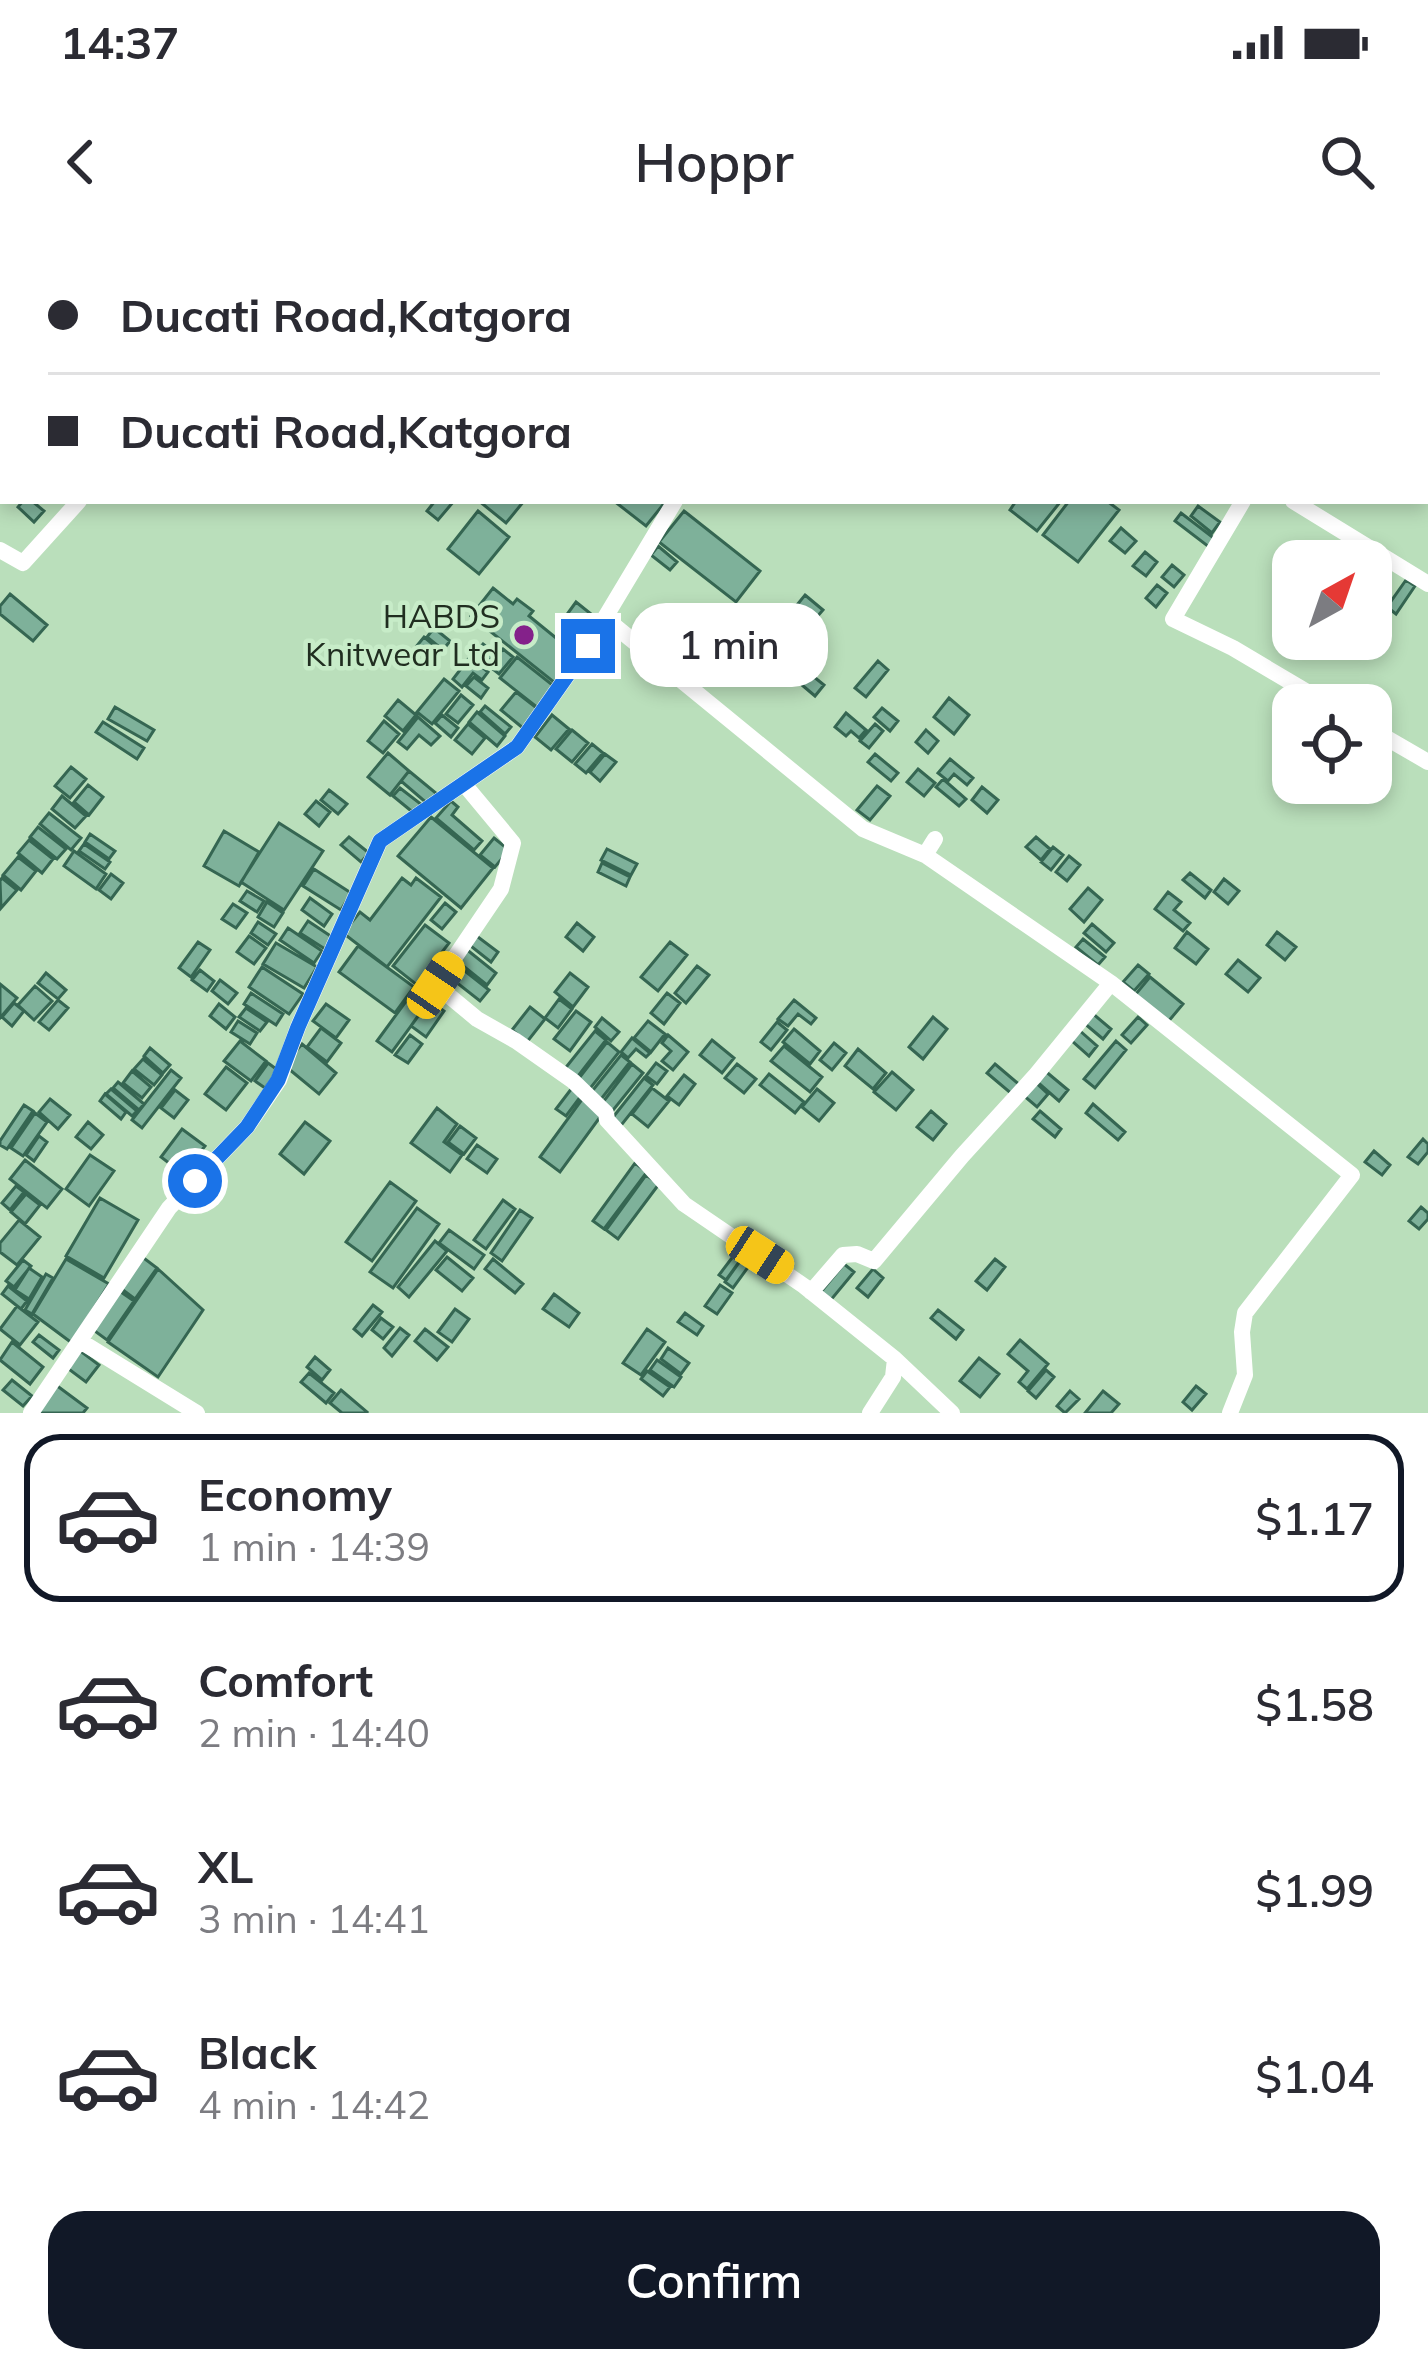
<!DOCTYPE html>
<meta charset="utf-8">
<style>
:root{--surface:#fff;--page:#f2f2f3;--text:#2b2b33;--muted:#7c7c81;--line:#e1e1e2;--accent:#111827}
body{margin:0;font-family:Mulish,sans-serif;background:var(--page);color:var(--text);height:100vh;display:flex;flex-direction:column;font-size:45px;white-space:nowrap}
*{box-sizing:border-box;margin:0}
p{font-size:39px;color:var(--muted)}
.icon{flex:none;width:66px;height:66px;fill:none;stroke:currentColor;stroke-width:2;stroke-linecap:round;stroke-linejoin:round}
.map{position:relative;height:1173px;overflow:hidden}
.panel{display:flex;flex-direction:column;background:var(--surface);flex:1}
.panel>*{flex:none}
.top-card{position:absolute;left:0px;top:0px;width:1428px;height:264px;box-shadow:0 6px 18px #0003;display:grid;align-content:center;height:264px;padding:0 48px;background:var(--surface)}
.needle{width:78px;rotate:40deg}
.tools{position:absolute;left:1272px;top:300px;display:grid;gap:24px}
.tools a{display:grid;place-items:center;width:120px;height:120px;border-radius:24px;background:var(--surface);box-shadow:0 6px 18px #0003;font-size:60px}
.end{position:absolute;width:54px;height:54px;margin:-27px;border:15px solid #1a73e8;background:#fff;box-shadow:0 0 0 6px #fff}
.from{border-radius:50%}
.bubble{position:absolute;height:84px;border-radius:36px;background:var(--surface);box-shadow:0 6px 18px #0003;font-size:39px;font-weight:600;line-height:84px;text-align:center}
.car{position:absolute;width:36px;height:72px;margin:-36px -18px;border-radius:15px;box-shadow:0 0 9px 3px #0007;background:linear-gradient(#f5c518 24%,#345 0 40%,#f5c518 0 76%,#345 0 86%,#f5c518 0)}
.top-card b{display:flex;align-items:center;gap:42px;height:114px;font-size:45px}
.top-card b+b{border-top:3px solid var(--line)}
.top-card i{width:30px;height:30px;background:var(--text)}
ul{padding:21px 0 0;list-style:none}
li{display:flex;align-items:center;gap:36px;height:168px;margin:0 24px 18px;padding:0 24px;border:6px solid transparent;border-radius:36px}
li div{flex:1}
li b{display:block;font-size:45px}
li em{font-style:normal;font-weight:600}
li.current{border-color:var(--accent)}
li>.icon{width:108px;height:108px;stroke-width:1.5}
.primary-button{display:flex;gap:24px;margin-top:auto;padding:24px 48px}
.primary-button a{flex:1;height:138px;border-radius:36px;background:var(--accent);color:#fff;font-size:48px;font-weight:600;line-height:138px;text-align:center}
.status{display:flex;justify-content:space-between;align-items:center;height:84px;padding:0 60px;background:var(--surface);direction:ltr}
.status svg{height:33px;fill:currentColor}
header{display:flex;justify-content:space-between;align-items:center;height:156px;padding:0 48px;background:var(--surface);font-size:54px;font-weight:600}
.map>svg:first-child{display:block}
.building{fill:#7eb19a;stroke:#356652;stroke-width:3}
.lines{fill:none;stroke-linecap:round;stroke-linejoin:round}
.street{stroke:#fff;stroke-width:16}
.route{stroke:#1a73e8;stroke-width:15}
.poi-dot{fill:#84218a;stroke:#c7ecc8;stroke-width:4.5}
.labels{text-anchor:middle;stroke-width:9;stroke-linejoin:round;paint-order:stroke}
.poi-label{font-size:33px;fill:#202e20;stroke:#c7ecc8;text-anchor:end}
</style>
<div class="status"><b>14:37</b><svg viewBox="0 0 49 12"><path d="M0 12V9h3v3zM5 12V6h3v6zM10 12V3h3v9zM15 12V0h3v12zM26 1h20v11H26zM47 4h2v5h-2z"/></svg></div>
<header><svg class="icon" aria-label="back" viewBox="0 0 24 24"><path d="M15 5l-7 7 7 7"/></svg>Hoppr<svg class="icon" aria-label="search" viewBox="0 0 24 24"><circle cx="10" cy="10" r="6"/><path d="M15 15l6 6"/></svg></header>
<div class="map">
<svg width="1428" height="1173" viewBox="0 0 1428 1173">
<rect width="100%" height="100%" fill="#badfbb"/>
<path class="building" d="M23,261H32L44,271L34,282L18,267Z
M435,261H454L438,280L427,271Z
M479,261H524L506,283Z
M614,261H666L646,286Z
M1016,261H1061L1037,291L1010,270Z
M1069,261H1107L1119,270L1078,322L1043,295Z
M1198,266L1220,282L1212,293L1191,276Z
M478,271L509,297L479,334L448,309Z
M684,271L760,331L736,362L659,302Z
M1181,273L1215,299L1209,307L1175,281Z
M1121,288L1136,301L1125,313L1110,301Z
M1357,304L1385,322L1374,339L1371,337V321H1346Z
M658,306L677,322L670,330L651,315Z
M1145,312L1157,322L1146,336L1133,326Z
M1172,325L1184,335L1174,347L1162,337Z
M1406,340L1415,346L1396,374L1387,367Z
M1157,345L1167,353L1156,367L1146,358Z
M493,348L513,364L517,359L533,371L529,376L577,415L555,443L471,376Z
M10,354L47,385L33,401L0,374V366Z
M805,355L823,370L809,386L792,371Z
M576,362L596,378L588,388L568,373Z
M791,374L813,393L799,410L777,391Z
M568,379L589,396L579,409L558,392Z
M434,388L450,401L443,410L427,397Z
M424,397L441,411L432,422L415,408Z
M786,403L799,414L773,445L760,434Z
M483,404L495,414L486,425L473,416Z
M503,409L513,417L499,434L489,426Z
M470,417L488,432L482,440L473,433L462,447L453,439Z
M517,417L555,447L538,468L500,438Z
M878,421L888,430L866,457L855,448Z
M798,424L824,445L815,456L789,434Z
M474,437L488,448L481,458L466,446Z
M444,439L459,451L432,484L417,472Z
M516,452L538,469L523,488L501,470Z
M461,455L473,465L458,483L446,474Z
M949,458L969,475L954,494L934,477Z
M398,460L416,475L403,491L385,476Z
M485,466L511,487L505,494L480,472Z
M115,467L154,490L147,501L108,479Z
M882,468L898,481L890,491L874,477Z
M477,472L505,496L497,506L469,482Z
M846,473L866,490L859,498L851,491L846,496L835,487Z
M442,475L458,488L451,497L435,483Z
M552,475L569,489L551,510L535,497Z
M418,477L440,496L431,505L419,495L407,509L398,502Z
M384,481L399,494L383,513L368,501Z
M103,482L144,508L137,519L96,492Z
M468,484L485,498L472,514L455,500Z
M875,484L883,491L869,508L860,501Z
M572,490L588,503L572,522L556,509Z
M926,490L938,501L928,513L916,502Z
M592,504L603,513L586,533L575,524Z
M388,513L409,531L390,555L368,537Z
M605,514L616,522L600,541L590,532Z
M875,514L898,533L891,541L868,522Z
M950,519L973,538L967,545L954,534L948,541L938,533Z
M71,527L86,539L70,558L55,546Z
M918,529L935,543L924,556L907,542Z
M409,531L437,554L429,565L401,541Z
M943,539L966,559L959,566L936,547Z
M88,545L103,557L89,575L74,562Z
M877,546L890,556L870,580L857,570Z
M982,547L998,560L987,573L972,560Z
M400,548L422,565L415,574L393,556Z
M329,550L347,564L338,574L321,560Z
M62,556L86,576L75,588L52,569Z
M316,561L330,572L319,586L305,574Z
M451,561L458,567L452,575L482,601L474,610L436,578Z
M49,573L81,598L71,610L40,584Z
M431,577L493,628L461,668L398,616Z
M279,583L323,611L284,670L241,642Z
M38,587L66,609L57,619L30,597Z
M224,591L259,612L239,646L204,626Z
M90,594L115,611L109,619L85,602Z
M349,597L369,613L361,622L341,605Z
M1036,597L1050,609L1041,620L1026,607Z
M494,598L509,610L495,627L480,615Z
M29,600L53,619L42,633L18,613Z
M84,604L110,622L105,629L79,611Z
M1053,607L1063,615L1051,630L1041,622Z
M607,609L637,624L631,635L601,620Z
M74,611L106,634L96,649L64,626Z
M1069,616L1080,625L1067,641L1056,632Z
M18,617L36,631L21,650L3,635Z
M602,623L630,637L626,646L598,632Z
M314,629L351,653L341,670L303,646Z
M1190,633L1211,650L1205,658L1183,640Z
M111,634L123,643L111,659L99,650Z
M2,638L17,650L1,668L0,641Z
M402,638L411,645L416,638L441,657L387,727L343,693L360,672L370,680Z
M1224,639L1239,651L1228,664L1214,652Z
M1088,648L1102,660L1084,682L1070,669Z
M247,651L264,661L257,672L240,661Z
M1168,652L1181,662L1174,670L1190,683L1183,691L1155,669Z
M310,658L332,674L324,686L302,670Z
M267,662L283,673L274,687L258,677Z
M445,663L456,672L442,689L431,680Z
M233,664L247,673L236,688L222,679Z
M308,681L332,697L325,709L300,693Z
M258,682L276,694L268,705L251,693Z
M577,683L594,697L583,711L566,697Z
M1092,684L1114,703L1106,712L1084,693Z
M425,685L449,703L417,745L393,726Z
M288,688L322,711L314,723L280,700Z
M1187,692L1208,709L1196,724L1175,708Z
M1277,692L1296,707L1285,720L1267,705Z
M474,694L498,712L491,722L467,703Z
M249,696L266,708L254,724L237,712Z
M1083,699L1105,717L1098,725L1076,707Z
M198,702L210,710L191,737L179,728Z
M670,702L687,715L658,751L641,737Z
M276,703L317,727L304,748L263,724Z
M358,706L414,747L395,773L339,732Z
M466,709L496,733L487,745L457,721Z
M1238,720L1260,738L1248,752L1226,734Z
M456,724L489,750L480,761L447,735Z
M1138,725L1149,734L1134,751L1123,742Z
M697,726L709,735L686,763L675,753Z
M262,727L303,754L289,774L249,747Z
M200,730L214,741L207,751L192,740Z
M46,733L66,750L58,759L38,743Z
M570,733L588,747L573,767L555,752Z
M1150,737L1183,764L1167,783L1135,755Z
M220,740L237,753L228,764L212,751Z
M0,744L17,758L0,778Z
M35,746L52,761L34,780L18,765Z
M415,749L430,760L392,812L377,801Z
M251,753L283,774L276,785L244,764Z
M667,753L680,763L664,784L651,773Z
M559,759L572,769L558,788L545,778Z
M58,760L68,768L49,790L39,782Z
M429,760L444,771L426,797L411,786Z
M794,760L816,778L811,784L798,774L788,786L778,779Z
M14,763L24,771L12,786L2,777Z
M219,764L235,777L226,789L210,776Z
M326,764L349,780L336,798L313,781Z
M530,767L545,779L527,802L512,790Z
M246,768L267,782L260,791L239,777Z
M576,771L591,782L570,811L554,799Z
M1092,773L1111,789L1103,799L1084,783Z
M933,777L947,789L923,819L909,807Z
M1138,777L1147,785L1131,803L1122,795Z
M602,778L619,792L611,801L595,787Z
M238,781L257,793L250,804L231,792Z
M648,781L665,794L651,812L634,798Z
M777,782L787,790L771,810L761,802Z
M321,788L341,803L327,822L307,807Z
M794,789L820,811L810,824L783,802Z
M1079,790L1097,806L1089,816L1071,800Z
M595,791L606,800L575,840L563,831Z
M410,795L422,804L408,823L395,815Z
M668,795L688,812L673,830L662,821L671,811L662,803Z
M632,798L650,813L646,817L636,809L628,818L621,812Z
M712,800L734,818L722,833L700,815Z
M240,801L266,821L251,841L224,821Z
M1116,801L1126,810L1095,848L1084,839Z
M607,802L619,812L588,851L576,842Z
M834,803L846,813L832,830L820,820Z
M302,804L336,833L319,854L284,825Z
M784,806L822,837L810,852L771,821Z
M150,808L170,825L163,833L144,816Z
M858,809L886,833L873,849L845,826Z
M621,815L630,822L598,863L589,855Z
M143,819L162,835L154,845L134,829Z
M268,823L279,831L265,848L255,841Z
M656,823L667,831L657,844L646,836Z
M632,824L643,833L610,874L600,866Z
M737,824L756,839L744,853L725,838Z
M995,824L1021,846L1013,855L987,833Z
M226,827L247,843L226,870L205,854Z
M171,830L181,838L142,888L132,880Z
M1044,830L1068,850L1059,861L1035,840Z
M132,831L151,847L142,858L123,843Z
M892,832L913,850L896,870L874,852Z
M769,834L804,862L795,873L760,845Z
M684,835L695,844L679,865L667,856Z
M644,838L653,845L619,888L610,881Z
M1034,841L1048,854L1037,867L1023,855Z
M118,842L144,864L139,870L113,848Z
M575,844L584,852L566,876L556,869Z
M652,848L669,861L648,887L632,874Z
M111,849L137,871L132,876L106,854Z
M817,849L834,863L819,881L802,867Z
M175,850L188,860L174,878L161,868Z
M105,854L126,872L121,879L100,861Z
M583,858L603,873L560,932L540,917Z
M50,859L70,875L58,889L39,872Z
M1093,864L1125,892L1118,900L1086,873Z
M24,865L33,871L7,909L0,905V901Z
M437,868L457,884L444,902L462,915L450,932L411,903Z
M931,871L946,884L933,900L917,887Z
M1040,871L1061,889L1055,897L1033,879Z
M35,873L47,882L23,916L11,908Z
M88,882L103,895L91,909L76,897Z
M305,882L330,901L304,934L280,914Z
M460,886L476,898L464,914L448,902Z
M182,889L205,906L183,934L161,917Z
M39,896L47,902L34,921L26,915Z
M1423,899L1428,904V912L1418,924L1408,917Z
M477,905L497,919L487,933L467,919Z
M1374,911L1390,925L1382,935L1365,922Z
M90,915L114,931L89,966L66,949Z
M25,920L62,949L47,968L10,939Z
M635,923L647,932L604,989L593,981Z
M646,935L659,944L618,999L606,990Z
M390,942L416,961L372,1021L346,1002Z
M16,946L24,952L10,970L2,963Z
M26,954L40,965L25,984L11,972Z
M100,958L138,980L104,1038L66,1016Z
M503,960L515,969L486,1009L474,1000Z
M1421,967L1428,973V979L1419,989L1409,981Z
M417,968L439,984L393,1048L370,1032Z
M520,970L532,978L502,1021L491,1013Z
M19,980L40,997L17,1025L0,1012V1003Z
M449,990L484,1015L474,1029L439,1003Z
M435,1001L447,1011L409,1057L398,1047Z
M741,1006L747,1011L726,1040L719,1035Z
M141,1016L157,1028L135,1059L119,1047Z
M447,1017L473,1038L462,1051L436,1030Z
M743,1017L751,1023L733,1048L725,1042Z
M66,1019L109,1044L72,1103L33,1074Z
M493,1019L523,1044L515,1053L485,1029Z
M995,1019L1005,1027L987,1050L976,1041Z
M23,1020L31,1026L14,1047L6,1041Z
M844,1024L854,1032L830,1061L820,1053Z
M29,1028L42,1037L29,1059L15,1050Z
M158,1029L203,1070L158,1137L108,1102Z
M873,1029L883,1038L868,1057L857,1048Z
M46,1034L53,1038L32,1074L25,1070Z
M720,1045L732,1053L717,1074L705,1066Z
M8,1046L27,1061L21,1069L2,1054Z
M118,1050L134,1061L107,1100L92,1089Z
M554,1054L579,1073L569,1087L543,1069Z
M373,1065L382,1072L362,1096L354,1089Z
M17,1066L38,1082L20,1105L0,1089Z
M455,1069L469,1079L452,1102L438,1092Z
M938,1070L963,1090L956,1099L931,1078Z
M685,1073L703,1086L697,1095L678,1082Z
M381,1078L393,1087L383,1099L372,1090Z
M400,1088L409,1095L392,1116L384,1108Z
M425,1089L448,1107L437,1120L415,1101Z
M647,1089L665,1102L641,1135L623,1123Z
M39,1095L59,1110L53,1118L33,1102Z
M1020,1100L1048,1124L1027,1149L1019,1142L1028,1131L1008,1114Z
M12,1102L43,1127L30,1144L0,1120Z
M668,1108L689,1123L681,1134L661,1119Z
M79,1110L99,1125L86,1142L66,1127Z
M315,1117L330,1130L322,1140L307,1127Z
M979,1118L999,1134L980,1157L960,1141Z
M657,1120L681,1137L674,1147L650,1130Z
M1046,1130L1054,1137L1036,1158L1028,1151Z
M647,1131L670,1147L663,1156L641,1139Z
M309,1133L334,1153L326,1163L301,1142Z
M12,1140L32,1156L23,1166L3,1150Z
M56,1145L87,1168L83,1173H38Z
M1196,1146L1206,1154L1192,1170L1183,1162Z
M341,1150L367,1172L366,1173H342L330,1163Z
M1070,1151L1079,1159L1065,1173L1057,1166Z
M1103,1151L1119,1164L1111,1173H1085Z"/>
<g class="lines">
<path class="street" d="M485,0L487,3
M837,0L840,3
M1083,0L1088,3
M242,3L245,0
M977,3L981,0
M1202,3L1204,0
M1425,181L1428,182
M1243,261L1173,379L1233,408L1329,465
M1293,261L1428,344
M0,310L23,323L79,261
M605,378L863,589L925,615
M1371,489L1428,522
M464,544L513,603L501,649L436,745L477,779L516,801L573,841L606,873L607,880L684,964L804,1046L895,1119L952,1173
M935,599L925,615L1111,743L1352,935L1245,1073L1242,1092L1245,1135L1230,1173
M811,1052L843,1015L857,1014L874,1021L962,916L1035,836L1111,743
M80,1101L197,1173
M31,1173L169,968L247,887L279,840L298,787L380,601L517,507L588,406L675,261
M870,1173L893,1137L895,1119"/>
</g>
<g class="lines">
<path class="route" d="M195,941L247,887L278,840L298,787L380,601L517,507L588,406"/>
</g>
<circle class="poi-dot" cx="524" cy="395" r="12"/>
<g class="labels">
<g class="poi-label">
<text x="500" y="388">HABDS<tspan x="500" dy="38">Knitwear Ltd</tspan></text>
</g>
</g>
</svg>
<div class="tools">
<a><svg class="needle" viewBox="-14 -14 28 28"><path d="M0-13l5 13h-10z" fill="#e53935"/><path d="M0 13l5-13h-10z" fill="#7c7c81"/></svg></a>
<a><svg class="icon" aria-label="locate" viewBox="0 0 24 24"><circle cx="12" cy="12" r="6"/><path d="M12 2v4M12 18v4M2 12h4M18 12h4"/></svg></a>
</div>
<i class="end from" style="left:195px;top:941px"></i>
<i class="end" style="left:588px;top:406px"></i>
<div class="bubble" style="left:630px;top:363px;width:198px">1 min</div>
<i class="car" style="left:436px;top:745px;rotate:34deg"></i>
<i class="car" style="left:760px;top:1015px;rotate:123deg"></i>
<div class="top-card">
<b><i class="from"></i>Ducati Road,Katgora</b>
<b><i></i>Ducati Road,Katgora</b>
</div>
</div>
<section class="panel">
<ul>
<li class="current"><svg class="icon" aria-label="car" viewBox="0 0 24 24"><path d="M5 17H2v-5l4-1 3-4h7l3 4 3 1v5h-3M9 17h6M6 11h13"/><circle cx="7" cy="17" r="2"/><circle cx="17" cy="17" r="2"/></svg><div><b>Economy</b><p>1 min · 14:39</p></div><em>$1.17</em></li>
<li><svg class="icon" aria-label="car" viewBox="0 0 24 24"><path d="M5 17H2v-5l4-1 3-4h7l3 4 3 1v5h-3M9 17h6M6 11h13"/><circle cx="7" cy="17" r="2"/><circle cx="17" cy="17" r="2"/></svg><div><b>Comfort</b><p>2 min · 14:40</p></div><em>$1.58</em></li>
<li><svg class="icon" aria-label="car" viewBox="0 0 24 24"><path d="M5 17H2v-5l4-1 3-4h7l3 4 3 1v5h-3M9 17h6M6 11h13"/><circle cx="7" cy="17" r="2"/><circle cx="17" cy="17" r="2"/></svg><div><b>XL</b><p>3 min · 14:41</p></div><em>$1.99</em></li>
<li><svg class="icon" aria-label="car" viewBox="0 0 24 24"><path d="M5 17H2v-5l4-1 3-4h7l3 4 3 1v5h-3M9 17h6M6 11h13"/><circle cx="7" cy="17" r="2"/><circle cx="17" cy="17" r="2"/></svg><div><b>Black</b><p>4 min · 14:42</p></div><em>$1.04</em></li>
</ul>
<div class="primary-button"><a>Confirm</a></div>
</section>
